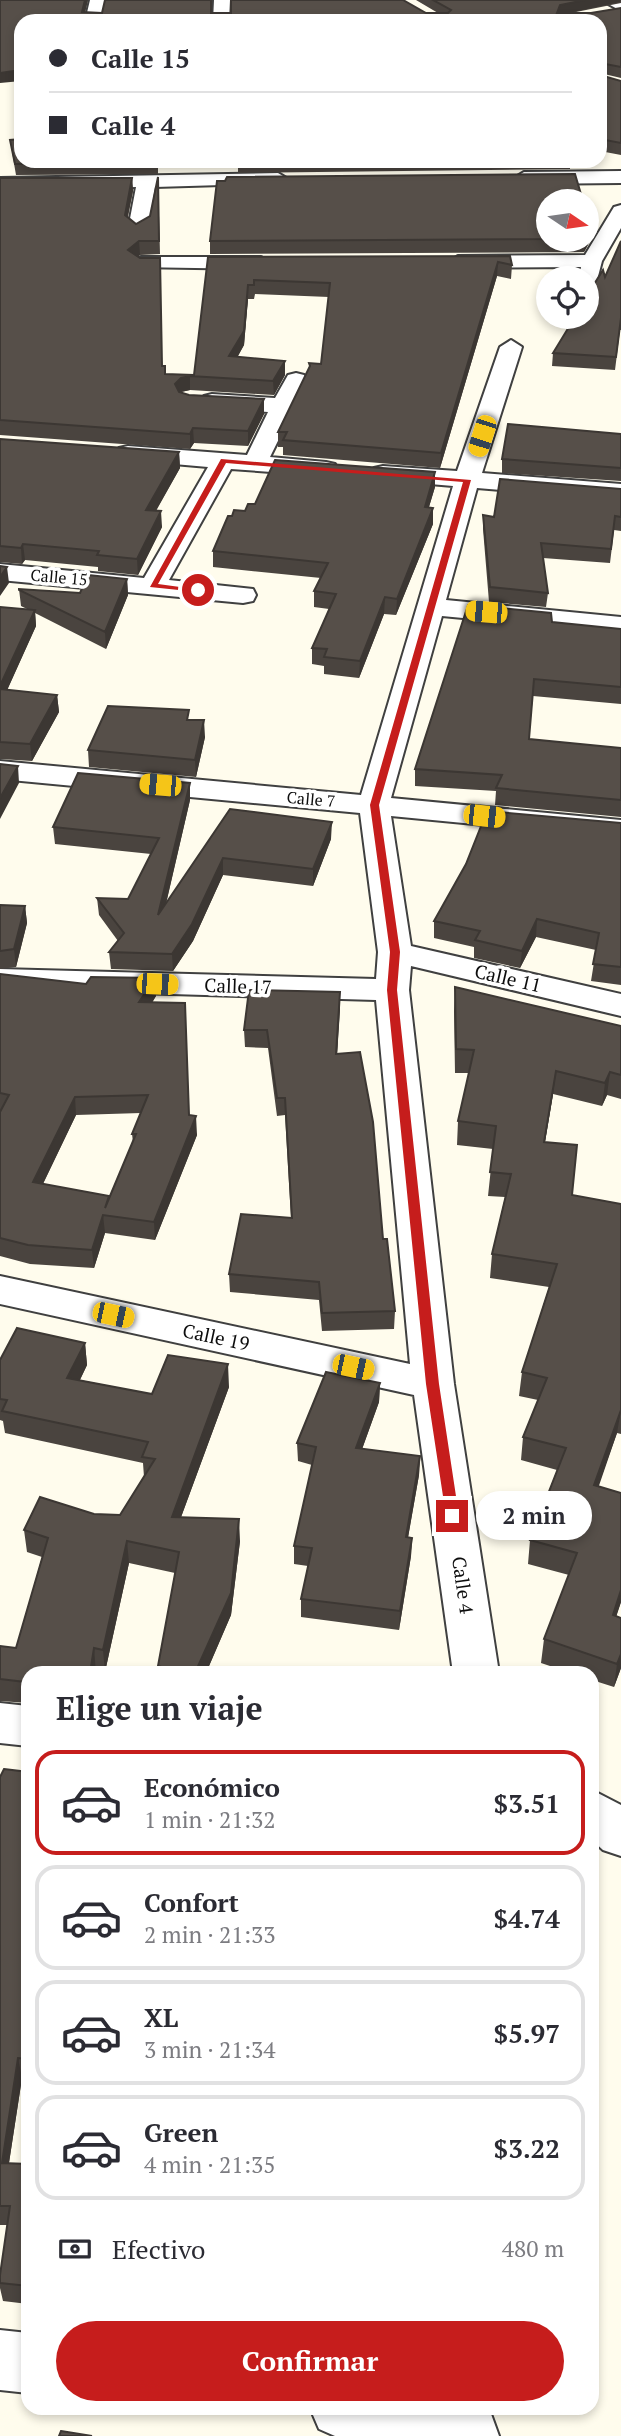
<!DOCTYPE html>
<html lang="es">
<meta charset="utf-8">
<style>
:root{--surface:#fff;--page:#f2f2f3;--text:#2b2b33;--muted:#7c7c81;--line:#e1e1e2;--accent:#c61d1c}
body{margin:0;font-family:"PT Serif",serif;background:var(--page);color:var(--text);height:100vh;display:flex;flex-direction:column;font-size:26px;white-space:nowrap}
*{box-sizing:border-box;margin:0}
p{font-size:23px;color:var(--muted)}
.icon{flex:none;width:38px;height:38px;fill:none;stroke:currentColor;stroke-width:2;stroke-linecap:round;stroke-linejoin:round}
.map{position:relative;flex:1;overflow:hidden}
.drawer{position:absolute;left:21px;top:1666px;width:578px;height:749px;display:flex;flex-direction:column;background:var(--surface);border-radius:21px;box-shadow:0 4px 10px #0003}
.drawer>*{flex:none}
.banner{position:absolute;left:14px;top:14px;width:593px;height:154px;border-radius:21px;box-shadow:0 4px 10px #0003;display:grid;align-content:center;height:154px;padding:0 35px;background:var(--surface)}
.needle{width:46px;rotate:103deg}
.fabs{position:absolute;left:536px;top:189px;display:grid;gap:14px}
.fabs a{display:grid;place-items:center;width:63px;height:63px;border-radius:50%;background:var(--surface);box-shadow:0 4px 10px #0003;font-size:35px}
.end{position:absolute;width:32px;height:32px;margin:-16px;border:9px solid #c61d1c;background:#fff;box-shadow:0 0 0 4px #fff}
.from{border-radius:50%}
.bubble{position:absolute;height:49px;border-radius:24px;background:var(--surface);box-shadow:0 4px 10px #0003;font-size:23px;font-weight:600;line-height:49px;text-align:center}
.car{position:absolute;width:21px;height:42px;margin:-21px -10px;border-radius:9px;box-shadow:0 0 5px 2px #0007;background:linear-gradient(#f5c518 24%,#345 0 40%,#f5c518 0 76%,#345 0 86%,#f5c518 0)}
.banner b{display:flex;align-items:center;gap:24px;height:66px;font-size:26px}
.banner b+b{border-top:2px solid var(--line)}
.banner i{width:18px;height:18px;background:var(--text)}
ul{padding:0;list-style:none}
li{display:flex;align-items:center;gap:21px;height:105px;margin:0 14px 10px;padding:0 21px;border:4px solid var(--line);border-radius:21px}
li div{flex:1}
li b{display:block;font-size:26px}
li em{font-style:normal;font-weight:600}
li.active{border-color:var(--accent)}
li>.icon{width:63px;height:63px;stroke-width:1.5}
h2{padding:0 35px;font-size:32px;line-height:84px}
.pay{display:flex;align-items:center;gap:18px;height:77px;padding:0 35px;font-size:26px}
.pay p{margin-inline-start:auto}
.cta{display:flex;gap:14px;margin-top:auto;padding:14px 35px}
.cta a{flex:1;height:80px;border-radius:42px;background:var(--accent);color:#fff;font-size:28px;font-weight:600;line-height:80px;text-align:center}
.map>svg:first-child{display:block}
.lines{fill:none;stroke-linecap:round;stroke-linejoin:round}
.minor-casing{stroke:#404040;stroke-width:4}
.minor{fill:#fff;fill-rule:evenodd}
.wall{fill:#4a443f;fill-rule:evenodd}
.shaded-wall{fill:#3c3733}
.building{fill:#564f49;stroke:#3c3733;stroke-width:2;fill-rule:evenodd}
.route{fill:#c61d1c}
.labels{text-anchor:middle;stroke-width:7;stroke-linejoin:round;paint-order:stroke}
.far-street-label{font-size:16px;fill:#0d0d0d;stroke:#fff}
.street-label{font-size:19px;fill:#0d0d0d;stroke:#fff}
</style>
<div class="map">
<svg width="621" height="2436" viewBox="0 0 621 2436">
<rect width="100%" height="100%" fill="#fffced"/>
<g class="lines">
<g class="minor-casing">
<path id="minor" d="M90,0H106L101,21H85Z
M214,0H230L229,21H213Z
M601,0H621V11Z
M621,171V183L524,184L514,178L524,172Z
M278,173L288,179L285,183L155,187L148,229L138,235L128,229L136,187L0,190V178Z
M621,205V228L602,261L596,284L586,286V278H579L581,267L458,268L448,262L458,256L585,255L614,207Z
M141,257H261L271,263L261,269L134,267L131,263Z
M511,340L522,347L482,473L621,484V500L477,488L446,600L621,617V633L442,616L391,798L621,820V838L391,816L411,946L621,994V1016L411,966L409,990L454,1384L499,1673H453L414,1395L0,1304V1276L410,1364L376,1000L0,989V969L376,979L378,952L360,813L0,779V761L361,795L453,486L383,480L374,478L371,473L374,468L383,466L457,471L500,347Z
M296,373L304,375L308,380L270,457L326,462L335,464L338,469L335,474L326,476L231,469L169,580L253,589L256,595L253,601L243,603L0,580V564L144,578L208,467L128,460L119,458L116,453L119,448L128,446L247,455L268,412L212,408L204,406L200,401L204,396L212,394L275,398L288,375Z
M0,1703L28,1706V1746L0,1743Z
M592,1790L621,1805V1856L603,1850L592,1840Z
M0,2330L28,2333V2393L0,2390Z
M310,2408H475L491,2414L499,2436H335L319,2429Z"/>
</g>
<use href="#minor" class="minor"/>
</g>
<path class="wall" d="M0,0H88L85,12L102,13L212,0V13H438L416,0H621V3L571,13H591L621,8V78L600,73V21H21Z
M600,75L621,81V155L600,151Z
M10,140L158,161V174L16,175Z
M238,161H570V169L238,173Z
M158,177L160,254L140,255L138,256L162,366L165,374L194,375L208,257L510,256L512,265L511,279L497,276L440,468L283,455V447H278V432L309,369V363L321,364L329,297L255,294L254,299H248L244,345L237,357L285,361V375L274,395L190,390L181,392L189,395L264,399V414L248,446L194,443L190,449L0,435V178H132L133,191L128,217L136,224L150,216Z
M548,201V240H586L590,241L584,252L210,254V241Z
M621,241V330H620L615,370L552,366L553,353L605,277Z
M621,434V481L502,473V459Z
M0,439L179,452L180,468L156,511L162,527L138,575L98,571V567L25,560L22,564L0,562Z
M435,487L429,507L433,508V524L396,615L384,614L359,678L324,674V666L312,664V648L329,609L314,607V591L321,578L213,567V551L232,516L245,511L255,504Z
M621,489V531L614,530L610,563L543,558L548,593L546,607L489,602L483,529V515L494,517Z
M127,579L128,595L106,649L35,613L36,626L7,690L57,695L59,712L32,761L0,759V607L27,609L21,606L19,589L80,593Z
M552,622L621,629V704L533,696L529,739L621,748V817L495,805L496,791L415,786V769Z
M190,720L205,737L196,777L89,767L88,750Z
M190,800L166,904L230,809L331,839L313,886L223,875L193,941L173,971L111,969L109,952L118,941L99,915L97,898L128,899L151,854L55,844L53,827Z
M621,823V985L591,981L596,950L536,937L520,968L474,958V947L434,938V921Z
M0,905L25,906L27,923L16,967L0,969Z
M0,974L156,996L152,1003L189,1115L197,1135L155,1240L105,1233L94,1268L30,1264L0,1256ZM141,1113L132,1134L133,1142L109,1199V1196L43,1184L76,1115Z
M455,987L621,1026V1099L607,1095L602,1106L553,1094L545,1142L572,1195L621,1204V1434L617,1433L598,1486L621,1493V1602L616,1616L621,1618V1668L614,1687L592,1680V1673H571L541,1663L544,1639L569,1575L528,1564L530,1540L557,1470L521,1460L523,1437L538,1400L519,1396L522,1372L549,1287L490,1278L492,1254L505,1197L488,1196L493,1149L457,1145L458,1121L469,1073H455L454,1011Z
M340,992L337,1054L383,1239L395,1311L394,1329L322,1331L319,1300L230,1292L229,1274L291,1218L285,1115L277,1116L268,1048L245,1047L244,1030Z
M85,1343L87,1365L80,1380L152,1394L229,1387L181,1517L240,1541L231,1615L206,1673H159L158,1666L175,1573L129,1563L105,1672L97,1670L28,1673V1703L0,1701V1646L16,1648L42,1557L27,1552L24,1530L94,1514L120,1515L144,1477L143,1463L5,1433L3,1421L0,1420V1360Z
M380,1383L379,1402L362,1449L420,1456L419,1475L408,1537L412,1538L411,1556L399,1630L301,1617V1599L308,1566L294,1564V1546L312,1465L298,1461L297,1443Z
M28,1772V2079L22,2078L9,2163L28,2164V2304L3,2301L0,2288V2275L7,2225H0V1777Z"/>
<path class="shaded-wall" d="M85,0H88L83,21L82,12Z
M585,0H621L620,2L559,15L557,13L560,5Z
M21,70V81L0,83V73Z
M132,178L133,191L125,228V215Z
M591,228L590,241L584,252L585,240H586V237Z
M139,241L140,255L129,264L128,250Z
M498,262L497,276L440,468L441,453Z
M248,285V299L244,345L230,371L229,356Z
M285,361V375L274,395L273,381Z
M190,376V390L181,392L176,398L175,384L181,378Z
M264,399V414L248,446V431Z
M193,428L194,443L190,449V434Z
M179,452L180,468L147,526L146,510Z
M435,472V487L424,523L425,507Z
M433,508V524L396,615L397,599Z
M161,511L162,527L138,575L137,559Z
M23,544L25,560L22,564L21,548Z
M7,567L9,583L0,596V577Z
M127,579L128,595L106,649L105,632Z
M385,597L384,614L359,678L360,661Z
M35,610L36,626L0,706V686Z
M57,695L59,712L32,761L30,744Z
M204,720L205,737L196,777L195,760Z
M18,766L19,783L0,819V798Z
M190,783V800L159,933L158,915Z
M332,822L331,839L313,886V869Z
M223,858V875L193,941L173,971L172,954Z
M25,906L27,923L16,967L14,949Z
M537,919L536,937L520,968L522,951Z
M155,978L156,996L140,1020L139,1002Z
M340,992V1010L336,1071V1054Z
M556,1071L553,1094L541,1165L544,1142Z
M610,1072L607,1095L602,1106L605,1083Z
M75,1097L76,1115L35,1200L33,1182Z
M196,1116L197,1135L155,1240L154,1222Z
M103,1215L105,1233L94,1268L92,1250Z
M85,1343L87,1365L70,1400L67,1378Z
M228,1364L229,1387L173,1539L172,1517Z
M380,1383L379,1402L356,1466V1448Z
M621,1410L617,1433L591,1509L594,1485Z
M420,1456L419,1475L405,1555L406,1537Z
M239,1519L240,1541L231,1615L206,1673H195Z
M412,1538L411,1556L399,1630L400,1611Z
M127,1541L129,1563L105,1672L103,1650Z
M621,1590V1602L609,1639L613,1615Z
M94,1648L96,1673H90Z
M621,1654V1668L614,1687L617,1664Z
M18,2058L22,2078L6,2182L2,2163Z"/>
<path class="building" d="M0,0H85L82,12L102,13L105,0H211V13H231V0H403L426,13H448L451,10L433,0H585L560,5L557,13H591L621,8V67L600,63V21H21V70L0,73Z
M600,75L621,81V143L600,139Z
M21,139V161H157V162L15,164L10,140Z
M575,174L583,201H548V239L210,241L217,181H225L227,177Z
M158,177L159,241H139L128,250L140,258H160L162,366H165V374L194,375L208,257L510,256L512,265L498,262L441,453L283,440L287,432H278L310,366L309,363L321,364L330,283L254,280V285H248L244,331L229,356L285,361L273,381L190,376L181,378L175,384L179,392L189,395L264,399L248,431L193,428L190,434L0,420V178H132L125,215L136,224L150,216Z
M586,211L591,228L586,237Z
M621,241V318L616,357L553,353L575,317H586V297L603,270L605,277Z
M508,424L621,434V468L502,459Z
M0,439L179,452L146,510L161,511L137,559L97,555L99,551L23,544L21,548L0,546Z
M275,460L435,472L425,507L433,508L397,599L385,597L360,661L324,657L327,649L312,648L336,594L314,591L328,563L213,551L228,516H232L234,510L245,511L248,504H255Z
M500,479L621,489V517L615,516L611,549L541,543L548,593L490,587L483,515L494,517Z
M0,566L7,567L0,577Z
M88,575L127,579L105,632L19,590V589L80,593Z
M468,605L551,613L552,622L621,629V687L534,679L529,739L621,748V800L496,788L502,775L415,769Z
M0,607L35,610L0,686Z
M0,689L57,695L30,744L0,742Z
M108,706L189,710L187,720H204L195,760L88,750Z
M0,764L18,766L0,798Z
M78,773L190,783L158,915L230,809L332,822L313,869L223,858L192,924L172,954L109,952L124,933L97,898L128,899L159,838L53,827Z
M487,811L621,823V967L593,964L599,933L537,919L522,951L475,940L480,931L434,921L466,864Z
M0,905L25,906L14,949L0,951Z
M0,974L86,984L91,977L155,978L139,1002L185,1003L189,1115L196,1116L154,1222L103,1215L92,1250L28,1245L0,1238V1112L9,1095L0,1093ZM148,1095L132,1134H136L105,1208L109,1196L33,1182L75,1097Z
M455,987L621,1026V1075L610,1072L605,1083L556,1071L544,1142L577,1145L572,1195L621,1204V1410L594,1485L621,1493V1590L613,1615L621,1618V1654L617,1664L544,1639L577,1553L530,1540L566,1448L523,1437L547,1378L522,1372L557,1264L492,1254L511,1174L490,1172L496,1126L458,1121L474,1050L456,1049Z
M249,990L340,992L336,1054L360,1052L373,1122L383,1239H387L395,1311L322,1313L319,1282L229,1274L241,1214L292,1218L285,1098H277L267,1030H244Z
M17,1328L85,1343L67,1378L152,1394L168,1355L228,1364L172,1517L239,1519L231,1593L195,1673H181L158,1666L179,1552L127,1541L103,1650L94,1648L90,1673H28V1687L25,1682L0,1679V1646L16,1648L48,1538L24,1530L40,1497L94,1514L120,1515L155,1459L142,1457L148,1442L2,1411L7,1400L0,1399V1360Z
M326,1372L380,1383L356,1448L420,1456L406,1537L412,1538L400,1611L301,1599L312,1548L294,1546L316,1447L297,1443Z
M4,1769L28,1772V2059L18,2058L2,2163L28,2164V2286L0,2283V2275L10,2206H0V1777Z
M61,2431L92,2436H59Z"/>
<path class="route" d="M221,459L471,480L379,805L400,952L397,990L439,1384L459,1516L452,1521L446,1516L426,1384L387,990L390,952L370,805L463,482L226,463L158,584L202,590L198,592L150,587Z"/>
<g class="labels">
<g class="far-street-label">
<text transform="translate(59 577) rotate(5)" y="6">Calle 15</text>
<text transform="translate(311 799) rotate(5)" y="6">Calle 7</text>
</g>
<g class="street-label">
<text transform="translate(508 978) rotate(13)" y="7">Calle 11</text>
<text transform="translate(238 986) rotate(2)" y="7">Calle 17</text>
<text transform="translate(216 1337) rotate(12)" y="7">Calle 19</text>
<text transform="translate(463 1585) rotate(82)" y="7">Calle 4</text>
</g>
</g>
</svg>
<div class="fabs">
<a><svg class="needle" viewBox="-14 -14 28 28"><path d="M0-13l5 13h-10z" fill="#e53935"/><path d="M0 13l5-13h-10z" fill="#7c7c81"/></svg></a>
<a><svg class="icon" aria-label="locate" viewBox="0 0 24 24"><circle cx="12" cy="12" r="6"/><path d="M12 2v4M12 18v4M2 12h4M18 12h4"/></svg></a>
</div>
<i class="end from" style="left:198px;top:590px"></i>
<i class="end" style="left:452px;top:1516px"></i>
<div class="bubble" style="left:476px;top:1491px;width:116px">2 min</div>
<i class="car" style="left:482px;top:436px;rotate:198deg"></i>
<i class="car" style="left:486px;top:612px;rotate:275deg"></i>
<i class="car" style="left:160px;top:785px;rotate:275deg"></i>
<i class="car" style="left:484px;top:816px;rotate:96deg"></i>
<i class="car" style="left:157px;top:984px;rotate:92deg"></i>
<i class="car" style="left:113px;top:1315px;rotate:102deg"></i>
<i class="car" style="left:353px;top:1367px;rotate:102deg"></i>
<div class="banner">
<b><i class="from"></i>Calle 15</b>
<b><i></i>Calle 4</b>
</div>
<section class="drawer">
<h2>Elige un viaje</h2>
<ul>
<li class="active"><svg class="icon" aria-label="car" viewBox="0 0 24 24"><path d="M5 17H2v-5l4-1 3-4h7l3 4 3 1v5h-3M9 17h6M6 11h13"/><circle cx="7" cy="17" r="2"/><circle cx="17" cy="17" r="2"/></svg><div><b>Económico</b><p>1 min · 21:32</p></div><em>$3.51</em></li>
<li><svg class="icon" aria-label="car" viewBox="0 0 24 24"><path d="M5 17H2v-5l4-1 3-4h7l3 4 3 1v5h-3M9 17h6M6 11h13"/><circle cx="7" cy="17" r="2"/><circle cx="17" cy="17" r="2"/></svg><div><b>Confort</b><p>2 min · 21:33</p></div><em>$4.74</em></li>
<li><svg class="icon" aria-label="car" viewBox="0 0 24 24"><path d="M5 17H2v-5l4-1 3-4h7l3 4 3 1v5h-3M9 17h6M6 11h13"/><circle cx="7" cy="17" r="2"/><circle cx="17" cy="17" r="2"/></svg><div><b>XL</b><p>3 min · 21:34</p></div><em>$5.97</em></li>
<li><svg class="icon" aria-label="car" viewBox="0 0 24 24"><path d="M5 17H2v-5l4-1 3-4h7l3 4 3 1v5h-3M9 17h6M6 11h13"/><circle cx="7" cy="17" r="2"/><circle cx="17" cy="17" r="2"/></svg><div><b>Green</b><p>4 min · 21:35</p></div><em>$3.22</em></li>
</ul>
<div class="pay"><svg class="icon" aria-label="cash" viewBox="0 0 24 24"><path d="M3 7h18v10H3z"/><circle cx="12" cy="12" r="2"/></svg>Efectivo<p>480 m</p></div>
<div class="cta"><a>Confirmar</a></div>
</section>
</div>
